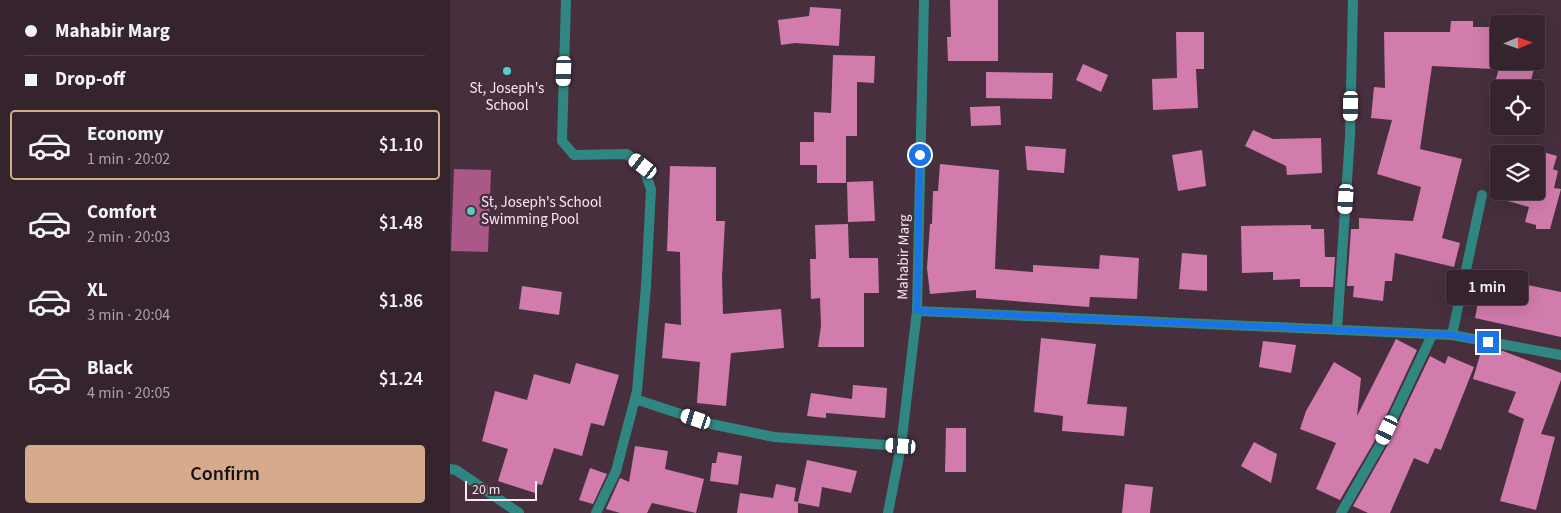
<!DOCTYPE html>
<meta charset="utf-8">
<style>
:root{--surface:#35232e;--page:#3d2b36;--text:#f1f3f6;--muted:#aaa4aa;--line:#4f404a;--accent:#d6ab8b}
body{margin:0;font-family:"Source Sans 3",sans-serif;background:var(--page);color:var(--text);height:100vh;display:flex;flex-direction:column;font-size:19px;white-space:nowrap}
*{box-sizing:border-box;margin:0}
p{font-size:16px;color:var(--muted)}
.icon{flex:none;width:28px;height:28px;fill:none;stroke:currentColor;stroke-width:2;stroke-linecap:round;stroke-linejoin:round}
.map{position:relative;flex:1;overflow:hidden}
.sheet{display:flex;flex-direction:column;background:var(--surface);width:450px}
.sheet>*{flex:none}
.top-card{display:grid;align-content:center;height:110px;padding:0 25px;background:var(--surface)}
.needle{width:32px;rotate:88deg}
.buttons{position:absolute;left:1040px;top:15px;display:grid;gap:10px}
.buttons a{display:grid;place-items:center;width:55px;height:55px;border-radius:5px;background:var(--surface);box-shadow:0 5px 20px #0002,0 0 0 1px var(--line);font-size:25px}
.scale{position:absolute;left:15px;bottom:12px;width:72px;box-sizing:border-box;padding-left:5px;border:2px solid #f9e9f1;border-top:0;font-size:14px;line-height:18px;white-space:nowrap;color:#f9e9f1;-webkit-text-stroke:4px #472f3d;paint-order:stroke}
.end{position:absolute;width:22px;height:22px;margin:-11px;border:6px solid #1a73e8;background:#fff;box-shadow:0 0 0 2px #fff}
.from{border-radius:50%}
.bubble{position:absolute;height:35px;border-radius:5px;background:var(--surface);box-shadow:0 5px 20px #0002,0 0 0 1px var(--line);font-size:16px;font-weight:600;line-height:35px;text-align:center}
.car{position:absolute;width:15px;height:30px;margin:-15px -8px;border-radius:6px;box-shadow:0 0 4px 1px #0007;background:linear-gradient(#fff 24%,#345 0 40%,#fff 0 76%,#345 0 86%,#fff 0)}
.top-card b{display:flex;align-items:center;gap:18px;height:48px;font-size:19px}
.top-card b+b{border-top:1px solid var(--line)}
.top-card i{width:12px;height:12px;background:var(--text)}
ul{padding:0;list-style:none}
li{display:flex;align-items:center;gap:15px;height:70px;margin:0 10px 8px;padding:0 15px;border:2px solid transparent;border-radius:5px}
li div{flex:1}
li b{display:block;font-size:19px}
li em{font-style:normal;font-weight:600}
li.on{border-color:var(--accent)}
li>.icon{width:45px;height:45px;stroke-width:1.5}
.action{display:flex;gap:10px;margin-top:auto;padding:10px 25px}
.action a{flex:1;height:58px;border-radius:5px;background:var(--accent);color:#111;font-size:20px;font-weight:600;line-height:58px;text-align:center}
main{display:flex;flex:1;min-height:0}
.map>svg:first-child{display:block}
.water{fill:#a95888}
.building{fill:#d17cad}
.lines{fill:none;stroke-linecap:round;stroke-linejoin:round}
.minor{stroke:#308681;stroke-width:10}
.route{stroke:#1a73e8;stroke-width:6}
.poi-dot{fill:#55cec5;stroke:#472f3d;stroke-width:2}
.labels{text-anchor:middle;stroke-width:5;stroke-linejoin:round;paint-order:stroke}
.poi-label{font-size:15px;fill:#f9e9f1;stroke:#472f3d}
.street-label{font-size:15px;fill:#f9e9f1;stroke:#472f3d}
</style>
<main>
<section class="sheet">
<div class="top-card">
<b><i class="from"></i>Mahabir Marg</b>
<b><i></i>Drop-off</b>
</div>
<ul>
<li class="on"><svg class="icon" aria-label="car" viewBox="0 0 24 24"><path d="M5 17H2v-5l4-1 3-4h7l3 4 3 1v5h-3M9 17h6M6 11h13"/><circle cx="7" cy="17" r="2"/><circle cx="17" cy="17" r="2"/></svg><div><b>Economy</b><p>1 min · 20:02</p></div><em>$1.10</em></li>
<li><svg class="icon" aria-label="car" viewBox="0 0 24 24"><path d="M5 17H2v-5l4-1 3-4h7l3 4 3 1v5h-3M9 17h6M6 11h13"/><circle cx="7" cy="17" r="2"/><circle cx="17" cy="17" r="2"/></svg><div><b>Comfort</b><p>2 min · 20:03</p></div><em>$1.48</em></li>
<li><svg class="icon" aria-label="car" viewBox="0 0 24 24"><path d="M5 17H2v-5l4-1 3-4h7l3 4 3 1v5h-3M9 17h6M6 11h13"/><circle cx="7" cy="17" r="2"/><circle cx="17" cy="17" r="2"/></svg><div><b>XL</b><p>3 min · 20:04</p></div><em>$1.86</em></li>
<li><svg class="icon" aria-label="car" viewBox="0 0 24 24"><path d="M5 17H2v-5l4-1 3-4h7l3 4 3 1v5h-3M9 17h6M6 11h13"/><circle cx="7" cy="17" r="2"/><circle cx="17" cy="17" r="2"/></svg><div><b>Black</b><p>4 min · 20:05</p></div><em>$1.24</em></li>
</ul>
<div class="action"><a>Confirm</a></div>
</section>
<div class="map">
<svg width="1111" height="513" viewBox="0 0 1111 513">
<rect width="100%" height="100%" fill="#472f3d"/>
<path class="water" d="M4,169L41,170L38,252L1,251Z"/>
<path class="building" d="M500,0H548V61H498L497,37H501Z
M360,7L391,9L389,46L345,43L331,45L328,20L359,16Z
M1001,21H1023V27H1045L1043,69L982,66L970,149L1012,159L992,238L1010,243L1004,267L945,253L942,281H935L933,301L903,297L904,286H897L901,229H909V218L963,221L971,187L927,174L942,120L921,118L924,87L935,88L934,32H1000Z
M726,32H754V69H746L748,108L703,110L702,79L727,78Z
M383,55L425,56L424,83L407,82V136H396V183H367V165H350V142H364V112L381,113Z
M1051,61H1086L1079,88L1046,79Z
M633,64L658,75L651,92L626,80Z
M536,72L603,73L602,99L536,98Z
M550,106L551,125L521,126L520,107Z
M803,130L823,139L871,138L872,173L837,175L836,166L795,146Z
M575,146L616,149L614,173L577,170Z
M752,150L756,186L728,191L722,155Z
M1086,150L1107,156L1103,169L1108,171L1104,188L1111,189L1100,229H1086V225L1075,222L1079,207L1044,197L1045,191H1086Z
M490,164L549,170L545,269L583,272V265L649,269L650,255L689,258L687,299L640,297L639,307L526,298V290L480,294L477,268L480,224H482L483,191H488Z
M220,166L266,167V221H275L272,277L273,314L331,309L334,348L281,353L276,406L247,403L250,362L212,358L215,323L231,325L230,252L217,251Z
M423,181L425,221L398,222L397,182Z
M398,224L399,258H428L429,293H414V347H368L371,326L370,298L361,299L360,259H366L365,225Z
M861,225V229H874L875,257H885L883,287H850V279L823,280V272L792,273L791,226Z
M732,253L757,255V291L729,289Z
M1054,280L1111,292V337L1025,318L1031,287L1051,291Z
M72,286L112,292L109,315L69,309Z
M591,338L646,344L637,404L677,407L674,436L612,431L613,416L584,412Z
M946,339L967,350L924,442L890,500L866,489L886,443L850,429L856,411L884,362L911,378L907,416Z
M813,341L846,345L841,373L809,367Z
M1032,348L1053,351L1111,373V380L1091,434L1105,437L1086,510L1050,501L1074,419L1058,412L1066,392L1023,379Z
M980,356L995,364L998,356L1024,367L991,450L985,448L978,464L964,458L940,513H918L903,506L936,448Z
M126,363L169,375L154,426L141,423L132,456L104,448L92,485L88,484L85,493L48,481L58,449L32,441L45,391L77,400L84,374L120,384Z
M403,385L437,388L435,418L376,413V418L357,416L361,393L402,399Z
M496,428H516V472H495Z
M804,442L827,454L821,483L791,466Z
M185,446L218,451L215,469L254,479L246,513L202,503L197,513H170L156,509L170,478L179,482Z
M268,452L292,456L288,485L260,481L262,463H266Z
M357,460L407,471L401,493L372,487L369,507L348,503V513H287L290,493L323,498L326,484L346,488L344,501L348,502Z
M140,468L157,474L143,504L129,500Z
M675,484L703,487L700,513H672Z"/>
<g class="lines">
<path class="minor" d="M116,0L112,141L124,155L177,154L193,167L201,189L196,286L187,391L166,471L146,513
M467,311L1002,335L1111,355
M887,330L900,136L903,0
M1002,335L1032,195
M185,399L261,424L324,437L451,446
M0,469L6,470L69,513
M438,513L451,446L467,311L474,0
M891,513L930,445L982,335"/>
</g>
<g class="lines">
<path class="route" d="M470,155L467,311L1002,335L1038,342"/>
</g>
<g class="poi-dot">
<circle cx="57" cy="71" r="5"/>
<circle cx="21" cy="211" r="5"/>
</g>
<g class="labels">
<g class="poi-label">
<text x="57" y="93">St, Joseph's<tspan x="57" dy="17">School</tspan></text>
<text x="31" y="207" text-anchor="start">St, Joseph's School<tspan x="31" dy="17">Swimming Pool</tspan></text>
</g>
<g class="street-label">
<text transform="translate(453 257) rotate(-89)" y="5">Mahabir Marg</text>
</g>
</g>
</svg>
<div class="buttons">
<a><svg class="needle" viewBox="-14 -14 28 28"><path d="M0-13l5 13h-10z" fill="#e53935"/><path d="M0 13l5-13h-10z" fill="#aaa4aa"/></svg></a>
<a><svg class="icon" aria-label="locate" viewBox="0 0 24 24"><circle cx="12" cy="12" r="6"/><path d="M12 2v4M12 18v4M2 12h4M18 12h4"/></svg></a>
<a><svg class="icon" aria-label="layers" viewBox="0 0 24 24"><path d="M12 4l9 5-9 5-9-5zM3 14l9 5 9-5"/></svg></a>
</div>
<div class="scale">20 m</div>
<i class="end from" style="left:470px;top:155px"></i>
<i class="end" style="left:1038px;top:342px"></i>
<div class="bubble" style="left:996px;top:270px;width:82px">1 min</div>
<i class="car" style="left:114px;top:71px;rotate:182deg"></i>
<i class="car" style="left:901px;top:106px;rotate:181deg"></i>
<i class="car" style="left:193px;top:166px;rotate:307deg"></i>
<i class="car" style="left:896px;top:199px;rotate:184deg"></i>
<i class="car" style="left:246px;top:419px;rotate:288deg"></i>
<i class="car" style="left:937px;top:430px;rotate:205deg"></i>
<i class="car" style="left:451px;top:446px;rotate:274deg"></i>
</div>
</main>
